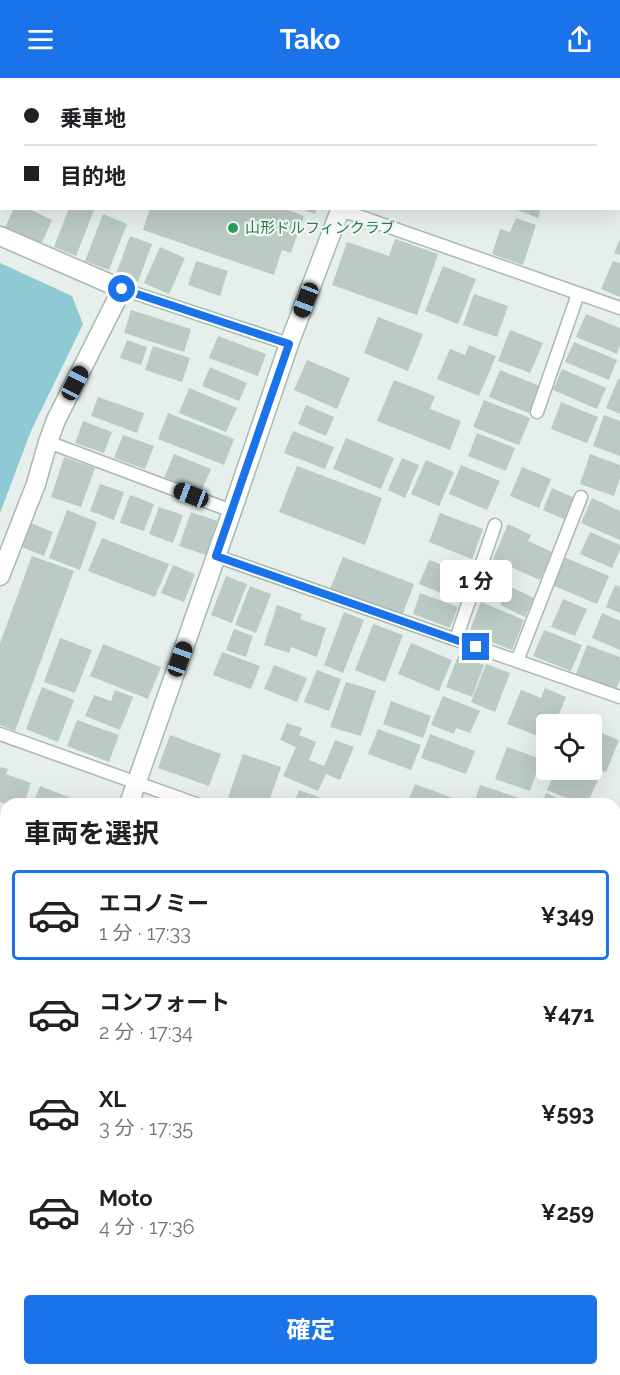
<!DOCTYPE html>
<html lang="ja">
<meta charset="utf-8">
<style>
:root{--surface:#fff;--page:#f6f6f6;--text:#202124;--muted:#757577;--line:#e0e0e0;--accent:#1a73e8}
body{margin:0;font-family:Raleway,"Noto Sans JP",sans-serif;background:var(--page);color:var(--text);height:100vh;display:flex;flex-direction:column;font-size:22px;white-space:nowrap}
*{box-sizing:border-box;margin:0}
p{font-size:20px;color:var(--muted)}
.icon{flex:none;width:33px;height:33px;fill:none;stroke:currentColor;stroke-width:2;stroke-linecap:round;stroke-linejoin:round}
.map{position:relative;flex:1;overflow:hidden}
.drawer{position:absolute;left:0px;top:720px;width:621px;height:578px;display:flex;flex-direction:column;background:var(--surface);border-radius:18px 18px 0 0;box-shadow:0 6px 24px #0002}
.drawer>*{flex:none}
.guide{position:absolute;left:0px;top:0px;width:621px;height:132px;box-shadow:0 6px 24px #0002;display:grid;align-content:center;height:132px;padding:0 24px;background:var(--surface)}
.tools{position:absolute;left:536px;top:636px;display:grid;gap:12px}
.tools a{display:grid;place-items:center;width:66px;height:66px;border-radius:6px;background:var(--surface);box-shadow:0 6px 24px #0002;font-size:30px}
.end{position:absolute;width:27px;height:27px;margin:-14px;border:8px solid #1a73e8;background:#fff;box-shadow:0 0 0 3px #fff}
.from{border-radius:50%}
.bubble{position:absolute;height:42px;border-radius:6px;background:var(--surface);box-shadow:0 6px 24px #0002;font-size:20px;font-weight:700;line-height:42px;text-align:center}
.car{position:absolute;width:18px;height:36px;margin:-18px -9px;border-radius:8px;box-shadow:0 0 4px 2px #0007;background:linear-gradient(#222 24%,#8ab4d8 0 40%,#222 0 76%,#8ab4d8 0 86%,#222 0)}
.guide b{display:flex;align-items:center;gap:21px;height:57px;font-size:22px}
.guide b+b{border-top:2px solid var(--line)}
.guide i{width:15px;height:15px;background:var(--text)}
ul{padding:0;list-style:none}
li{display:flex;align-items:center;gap:18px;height:90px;margin:0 12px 9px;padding:0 12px;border:3px solid transparent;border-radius:6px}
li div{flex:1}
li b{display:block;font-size:22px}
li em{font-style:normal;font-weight:700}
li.current{border-color:var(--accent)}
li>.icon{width:54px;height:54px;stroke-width:1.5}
h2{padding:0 24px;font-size:27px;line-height:72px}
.cta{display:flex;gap:12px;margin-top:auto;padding:12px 24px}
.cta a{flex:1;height:69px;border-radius:6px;background:var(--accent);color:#fff;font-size:24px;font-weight:700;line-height:69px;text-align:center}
header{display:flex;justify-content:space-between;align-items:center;height:78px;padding:0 24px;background:var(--accent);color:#fff;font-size:27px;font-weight:700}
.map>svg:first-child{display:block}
.water{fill:#8ec9d4}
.building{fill:#bbcac4}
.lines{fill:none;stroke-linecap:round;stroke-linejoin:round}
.lane-casing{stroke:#a8b8b2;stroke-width:15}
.street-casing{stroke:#a8b8b2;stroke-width:21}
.secondary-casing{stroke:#a4bbb3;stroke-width:21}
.lane{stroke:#fff;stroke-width:12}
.street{stroke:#fff;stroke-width:18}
.secondary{stroke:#fff;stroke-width:18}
.route{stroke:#1a73e8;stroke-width:8}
.leisure-dot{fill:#2e9e5b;stroke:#f7fbf9;stroke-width:2}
.labels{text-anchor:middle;stroke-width:4.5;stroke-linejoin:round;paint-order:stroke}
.leisure-label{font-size:15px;fill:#27864d;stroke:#f7fbf9;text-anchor:start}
</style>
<header><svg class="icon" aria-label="menu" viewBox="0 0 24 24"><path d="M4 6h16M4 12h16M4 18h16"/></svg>Tako<svg class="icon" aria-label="share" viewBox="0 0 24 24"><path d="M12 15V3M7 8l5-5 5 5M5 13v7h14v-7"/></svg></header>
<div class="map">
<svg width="620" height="1297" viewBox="0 0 620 1297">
<rect width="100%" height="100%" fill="#e6efeb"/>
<path class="water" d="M0,185L72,218L83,246L31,353L0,435Z"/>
<path class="building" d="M14,130H27L52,142L40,169L4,152Z
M69,130H95L76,178L54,169Z
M150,130H283L304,138L291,175L282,172L274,197L143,152Z
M299,130H317L315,136Z
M512,130H541L538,140Z
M103,136L127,146L109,192L85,183Z
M516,140L536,147L523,187L492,176L500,151L510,154Z
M130,158L152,166L138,204L116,196Z
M395,161L438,176L417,237L332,207L347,164L389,178Z
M620,161V177L614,175Z
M160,169L185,180L169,216L144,205Z
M196,183L228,193L220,218L188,207Z
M613,183L620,185V219L601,211Z
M443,188L476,201L458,246L425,233Z
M474,216L508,228L497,259L463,247Z
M131,232L191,251L184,274L124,255Z
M586,236L620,250V268L617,276L576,259Z
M378,239L423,256L408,293L364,275Z
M510,252L543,265L530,295L498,283Z
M218,258L266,276L258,298L209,280Z
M127,262L147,269L141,287L120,280Z
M574,264L617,282L609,302L565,284Z
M469,267L496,278L479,318L437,301L450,271L465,277Z
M153,268L190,280L182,304L145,292Z
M307,282L350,300L337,331L294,312Z
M210,289L247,305L239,323L202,308Z
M562,291L606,310L597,331L553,312Z
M500,292L540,308L529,335L489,319Z
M618,301H620V336L606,330Z
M394,302L435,318L430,331L461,343L450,372L377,343Z
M189,310L237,330L226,354L179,335Z
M98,319L144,335L137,355L91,338Z
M484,322L530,340L519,367L473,349Z
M561,324L598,339L587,365L551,351Z
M306,327L334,339L326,358L298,346Z
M168,335L234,361L224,387L158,361Z
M604,337L620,343V378L593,368Z
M83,343L112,354L104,375L75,365Z
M293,353L334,369L325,391L284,375Z
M477,355L515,370L506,393L468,378Z
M123,357L154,368L145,391L114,380Z
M346,360L394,380L381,411L333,391Z
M174,376L211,391L201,414L164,400Z
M590,376L620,387V400L614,418L580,406Z
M64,379L95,390L81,429L51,419Z
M402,380L419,387L405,420L388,412Z
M426,382L454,394L439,428L411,416Z
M461,387L500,403L487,432L449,416Z
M297,388L382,420L365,467L279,434Z
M522,389L551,401L539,430L510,418Z
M100,406L124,414L114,442L90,433Z
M552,410L575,420L566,442L543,432Z
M130,417L154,426L144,453L120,445Z
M592,420L620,433V462L581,445Z
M159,429L183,437L173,465L149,456Z
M67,432L97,444L80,492L49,480Z
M191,434L217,443L206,477L179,468Z
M440,435L483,451L472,481L429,464Z
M31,445L53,454L44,478L22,469Z
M508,446L531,457L528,463L552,474L540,502L493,481Z
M590,454L620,467V472L612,490L580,476Z
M102,460L169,486L155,519L88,493Z
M32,478L74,493L15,653L0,647V565Z
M343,479L414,506L402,538L330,511Z
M564,479L609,498L597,526L552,507Z
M429,482L464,495L454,520L419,506Z
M173,487L195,496L184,524L161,515Z
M226,498L247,506L232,545L211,537Z
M615,507L620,509V535L606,529Z
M250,508L271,516L256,555L235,547Z
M509,508L534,520L525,539L500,527Z
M420,515L458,529L450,550L413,536Z
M563,521L587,531L575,558L551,549Z
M481,524L524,542L512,572L469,555Z
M277,527L302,536L300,541L326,550L317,579L291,569L289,575L264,567Z
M344,534L364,542L343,595L324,587Z
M602,535L620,543V572L592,560Z
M373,546L403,557L385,604L355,592Z
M234,551L253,558L246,579L226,572Z
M544,552L582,567L571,593L533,578Z
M60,560L92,572L75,615L44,604Z
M411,565L452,582L439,613L398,596Z
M103,566L161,589L148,621L90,598Z
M587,567L620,579V602L616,611L576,596Z
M222,574L260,588L251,611L213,597Z
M458,578L484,587L472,619L446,609Z
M486,586L510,595L495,634L471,624Z
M274,587L307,600L297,624L264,611Z
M317,592L341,601L329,633L304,624Z
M346,604L376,613L361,658L330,649Z
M42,609L74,622L58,664L26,651Z
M545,610L566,619L555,646H546V661L507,646L521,612L541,620Z
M115,612L133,619L120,652L85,638L94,617L111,623Z
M443,618L480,633L470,655L456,650L454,656L431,647Z
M391,623L431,638L423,660L383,646Z
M77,642L119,657L109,684L67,668Z
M287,645L302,650L299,657L316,664L309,682L324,688L335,662L354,669L340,702L326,696L318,713L283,698L296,669L280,662Z
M378,651L421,667L411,692L368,676Z
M591,651L619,662L606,694L591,688Z
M430,656L475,673L466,696L421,680Z
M170,657L221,676L209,708L158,690Z
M507,669L541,681L530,713L495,701Z
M243,676L281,689L268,726H237L227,723Z
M0,689L8,691L6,696L31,705L24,726H6L0,724Z
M556,692H580L599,700L587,726H580L547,712Z
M415,706L469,726H407Z
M480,707L528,723L527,726H474Z
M40,708L71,720L68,726H33Z
M299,712L338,726H294Z
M546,715L571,726H542Z
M79,719L97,726H77Z
M0,735L6,737V796L0,793Z
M3,891L6,892V923L0,920V897Z
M615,914L620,916V950L615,948Z
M0,929L6,931V962L0,960Z
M615,960L620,962V990L615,988Z
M0,968L6,970V975L0,991Z
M0,1002L6,1004V1035L0,1033Z
M620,1014V1079L615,1078V1027Z
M6,1127V1172L0,1170V1143Z
M618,1145H620V1178L615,1176V1154Z
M6,1222V1253L0,1251V1239Z
M615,1246L620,1248V1287L615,1285Z
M16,1292H44L42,1297H32Z
M126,1292H143L141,1297Z
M145,1292H169L167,1297H153L144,1294Z
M187,1292H232L230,1297H194L186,1294Z
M410,1292H427L425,1297Z
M489,1292H526L524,1297H487Z"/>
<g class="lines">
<g class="lane-casing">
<path id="lane" d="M341,132L620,230
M122,211L289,266
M537,334L578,216
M48,364L232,433
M216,478L620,619
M456,561L495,447
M517,583L581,419
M0,656L196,726
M0,1178L6,1180
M615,1206L620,1207
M318,1292L333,1297
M174,1297L176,1292"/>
</g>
<g class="street-casing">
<path id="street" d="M517,0L521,2
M43,2V0
M0,119L2,114
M0,158L122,211L56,342L48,364L36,406L0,498
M615,877L620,878"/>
</g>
<g class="secondary-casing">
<path id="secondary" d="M383,2L384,0
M129,726L232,433L289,266L341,130
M615,828L620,813
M0,1096L6,1079
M451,1297L453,1292"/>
</g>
<use href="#lane" class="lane"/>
<use href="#street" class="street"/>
<use href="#secondary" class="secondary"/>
</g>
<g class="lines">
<path class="route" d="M122,211L289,266L216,478L476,569"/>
</g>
<circle class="leisure-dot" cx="233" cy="150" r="6"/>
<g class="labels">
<g class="leisure-label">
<text x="245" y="155">山形ドルフィンクラブ</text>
</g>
</g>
</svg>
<div class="tools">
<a><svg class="icon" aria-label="locate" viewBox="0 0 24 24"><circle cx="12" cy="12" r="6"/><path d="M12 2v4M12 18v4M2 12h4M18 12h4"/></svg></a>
</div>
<i class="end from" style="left:122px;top:211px"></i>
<i class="end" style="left:476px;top:569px"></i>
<div class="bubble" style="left:440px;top:482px;width:72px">1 分</div>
<i class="car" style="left:306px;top:222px;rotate:201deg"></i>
<i class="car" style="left:75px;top:305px;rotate:27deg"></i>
<i class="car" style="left:191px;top:417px;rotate:291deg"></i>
<i class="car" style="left:180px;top:581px;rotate:20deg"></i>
<div class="guide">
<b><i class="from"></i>乗車地</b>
<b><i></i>目的地</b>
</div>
<section class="drawer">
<h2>車両を選択</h2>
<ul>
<li class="current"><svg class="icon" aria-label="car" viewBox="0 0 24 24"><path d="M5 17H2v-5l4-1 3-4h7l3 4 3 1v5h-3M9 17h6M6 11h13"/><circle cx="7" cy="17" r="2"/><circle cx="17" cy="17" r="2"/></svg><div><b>エコノミー</b><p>1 分 · 17:33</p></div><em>¥349</em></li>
<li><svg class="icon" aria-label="car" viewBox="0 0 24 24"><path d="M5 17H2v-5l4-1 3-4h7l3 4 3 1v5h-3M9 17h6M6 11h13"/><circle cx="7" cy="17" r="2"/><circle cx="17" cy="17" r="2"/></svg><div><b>コンフォート</b><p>2 分 · 17:34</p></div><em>¥471</em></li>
<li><svg class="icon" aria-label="car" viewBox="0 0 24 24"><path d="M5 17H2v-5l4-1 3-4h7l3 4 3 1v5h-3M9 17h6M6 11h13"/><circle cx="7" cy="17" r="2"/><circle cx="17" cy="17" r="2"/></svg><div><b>XL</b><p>3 分 · 17:35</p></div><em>¥593</em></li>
<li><svg class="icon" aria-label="car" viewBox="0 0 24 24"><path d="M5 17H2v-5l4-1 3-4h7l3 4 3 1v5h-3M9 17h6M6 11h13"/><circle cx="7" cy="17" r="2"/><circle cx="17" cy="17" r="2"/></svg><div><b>Moto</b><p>4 分 · 17:36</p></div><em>¥259</em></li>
</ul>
<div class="cta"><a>確定</a></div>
</section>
</div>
